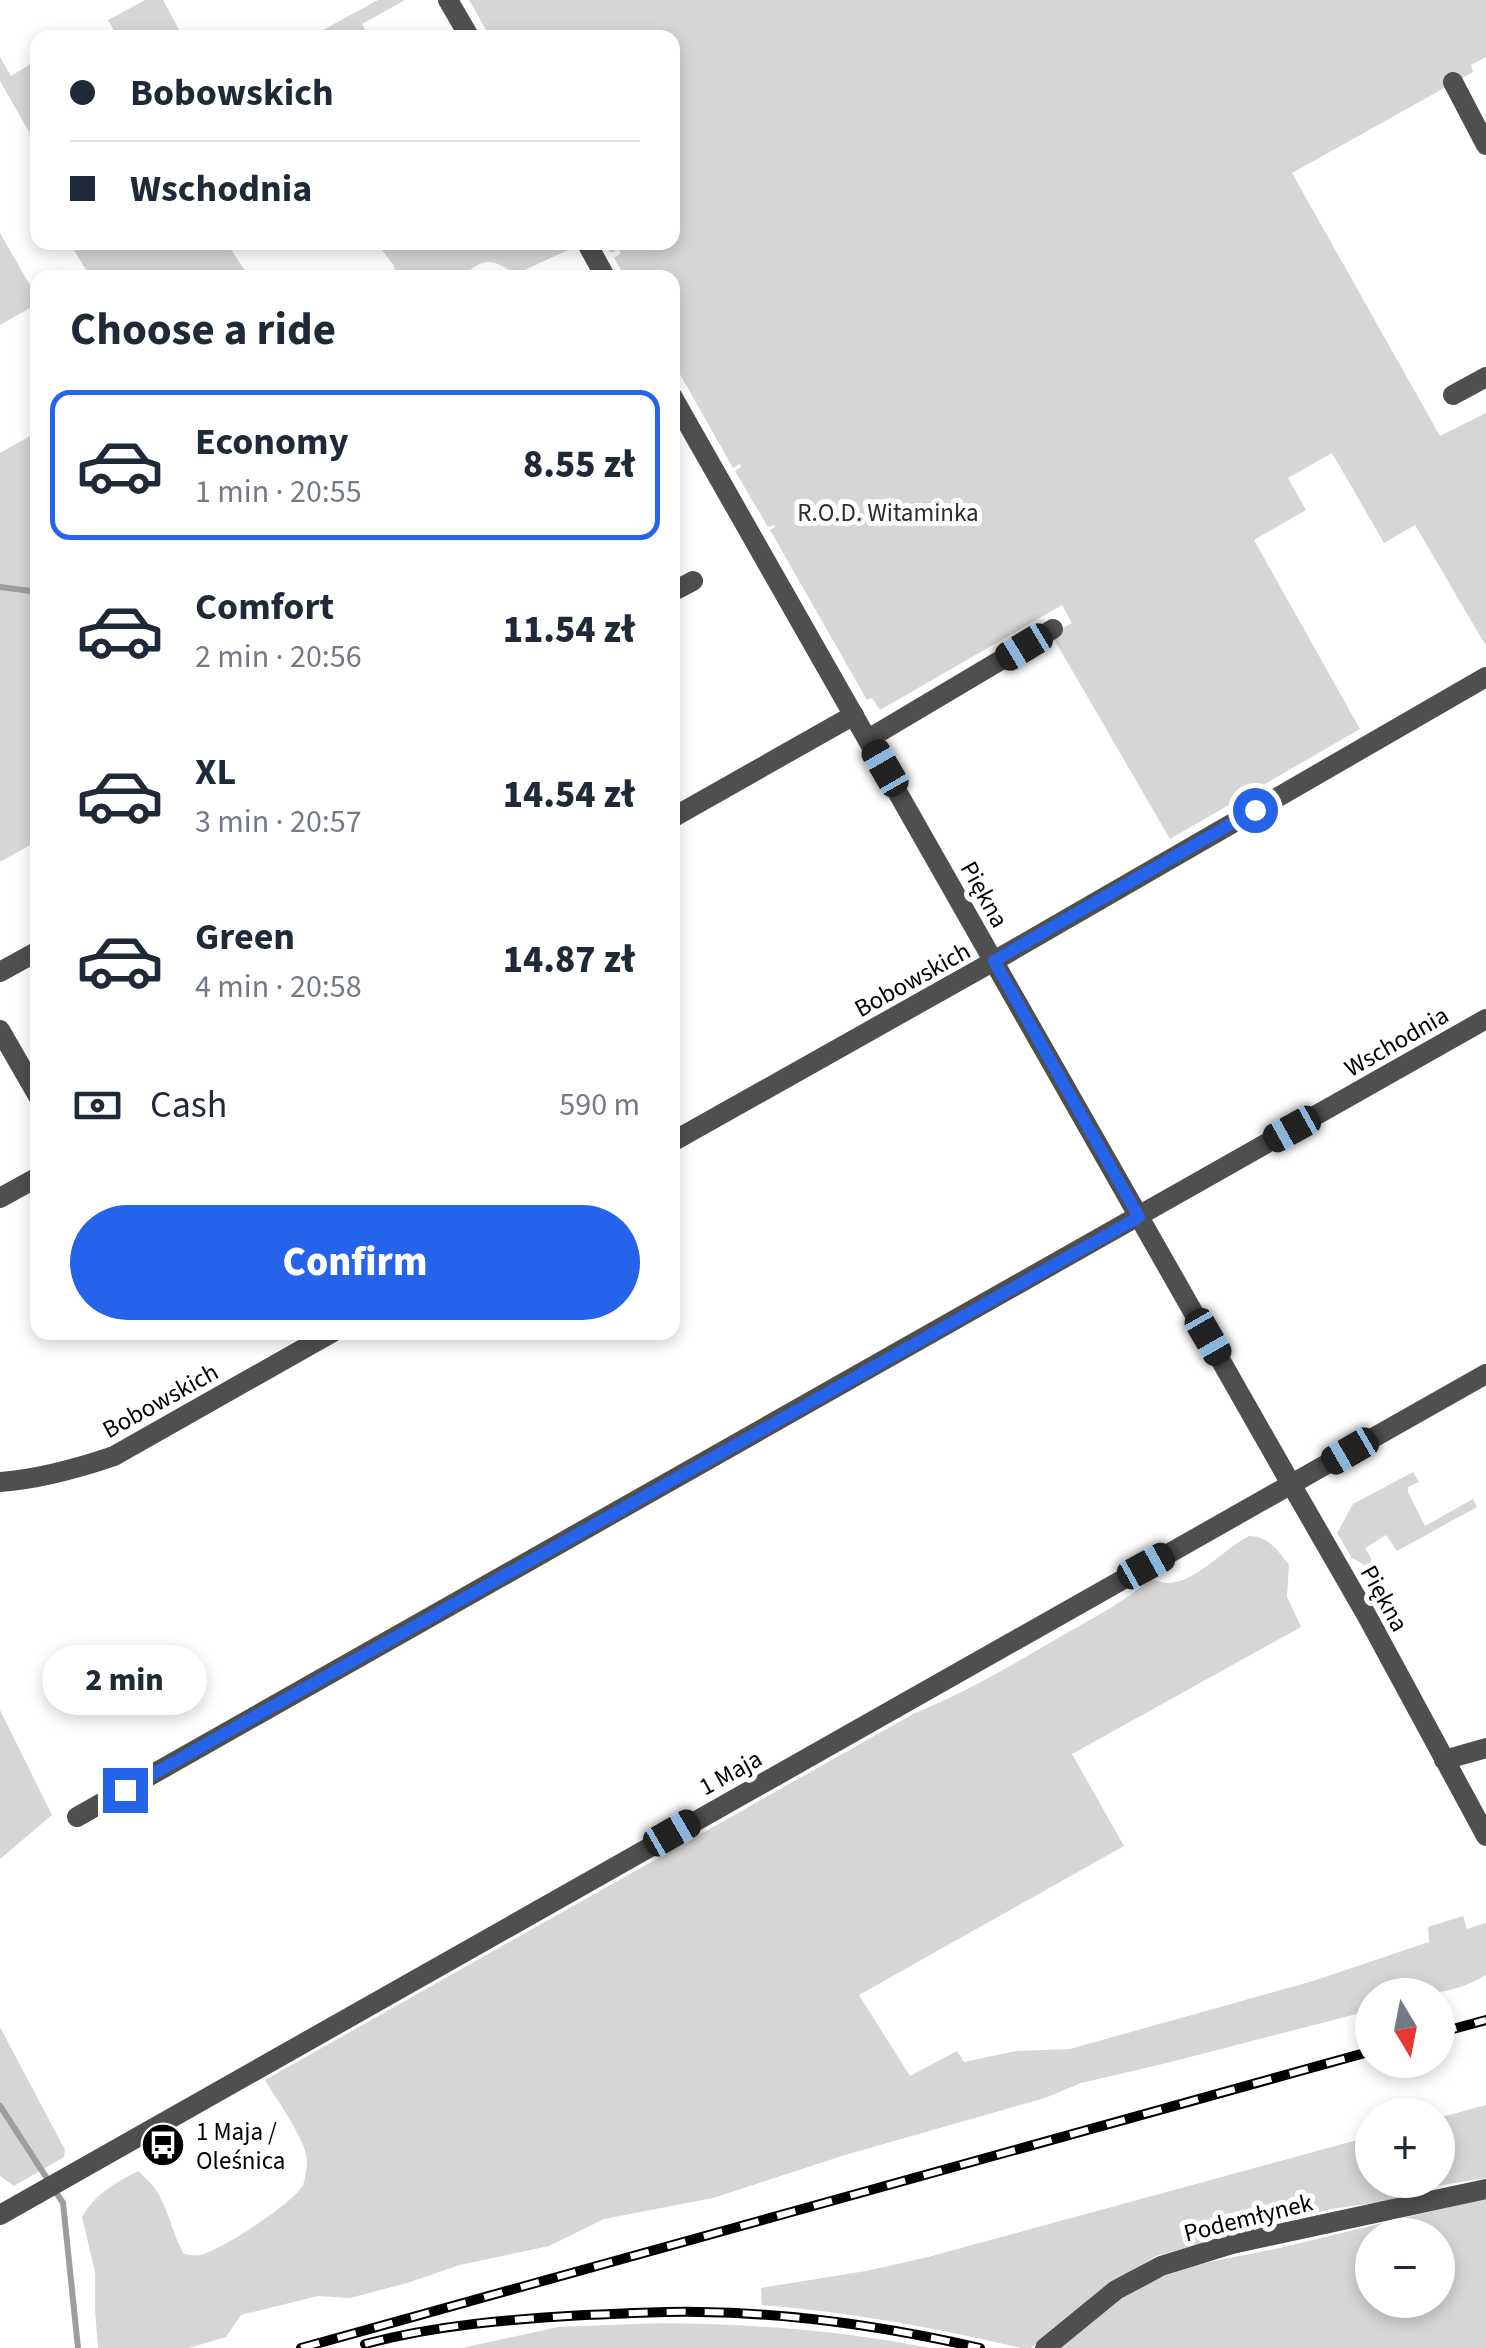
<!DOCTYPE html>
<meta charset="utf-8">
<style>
:root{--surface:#fff;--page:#f6f6f7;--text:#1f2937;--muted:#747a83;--line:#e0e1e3;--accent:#2563eb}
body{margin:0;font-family:"Source Sans 3",sans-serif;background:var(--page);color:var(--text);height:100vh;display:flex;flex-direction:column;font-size:38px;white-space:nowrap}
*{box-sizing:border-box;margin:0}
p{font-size:32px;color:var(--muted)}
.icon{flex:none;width:55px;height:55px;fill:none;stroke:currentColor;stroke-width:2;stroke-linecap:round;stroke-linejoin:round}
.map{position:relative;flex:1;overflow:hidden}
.details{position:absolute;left:30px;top:270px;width:650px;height:1070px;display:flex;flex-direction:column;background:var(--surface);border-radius:20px;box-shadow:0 5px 15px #0003}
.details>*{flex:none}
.guide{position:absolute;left:30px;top:30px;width:650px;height:220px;border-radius:20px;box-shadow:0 5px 15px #0003;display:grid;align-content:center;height:220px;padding:0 40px;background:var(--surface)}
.needle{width:65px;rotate:170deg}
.tools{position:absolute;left:1355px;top:1978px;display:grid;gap:20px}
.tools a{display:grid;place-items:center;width:100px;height:100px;border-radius:50%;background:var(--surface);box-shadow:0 5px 15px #0003;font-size:50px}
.end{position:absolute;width:45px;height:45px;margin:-22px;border:12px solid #2563eb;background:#fff;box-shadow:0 0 0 5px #fff}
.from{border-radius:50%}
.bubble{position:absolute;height:70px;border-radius:35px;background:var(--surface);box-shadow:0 5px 15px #0003;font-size:32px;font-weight:800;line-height:70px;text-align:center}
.car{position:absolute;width:30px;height:60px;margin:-30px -15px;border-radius:12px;box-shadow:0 0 8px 2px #0007;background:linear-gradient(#222 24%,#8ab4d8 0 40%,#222 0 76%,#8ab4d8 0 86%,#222 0)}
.guide b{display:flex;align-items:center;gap:35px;height:95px;font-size:38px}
.guide b+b{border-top:2px solid var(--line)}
.guide i{width:25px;height:25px;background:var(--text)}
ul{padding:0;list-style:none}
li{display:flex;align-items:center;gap:30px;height:150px;margin:0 20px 15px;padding:0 20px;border:5px solid transparent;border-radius:20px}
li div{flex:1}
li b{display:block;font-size:38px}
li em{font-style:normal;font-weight:800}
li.selected{border-color:var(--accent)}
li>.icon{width:90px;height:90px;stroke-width:1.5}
h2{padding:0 40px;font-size:45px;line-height:120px}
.pay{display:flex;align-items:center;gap:25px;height:110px;padding:0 40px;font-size:38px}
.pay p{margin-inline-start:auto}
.button{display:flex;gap:20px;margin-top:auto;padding:20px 40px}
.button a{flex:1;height:115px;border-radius:60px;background:var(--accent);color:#fff;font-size:40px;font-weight:800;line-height:115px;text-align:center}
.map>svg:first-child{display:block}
.green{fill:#d6d6d6;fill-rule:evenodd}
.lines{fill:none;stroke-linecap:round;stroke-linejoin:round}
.stream{stroke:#9d9d9d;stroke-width:6}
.minor{stroke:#4f4f4f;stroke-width:20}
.tertiary{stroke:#4f4f4f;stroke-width:20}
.rail-casing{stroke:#000;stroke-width:10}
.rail{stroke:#fff;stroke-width:6;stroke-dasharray:19;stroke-linecap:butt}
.route{stroke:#2563eb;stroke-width:12}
.labels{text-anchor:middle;stroke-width:10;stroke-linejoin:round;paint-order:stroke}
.park-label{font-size:25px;fill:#2d2d2d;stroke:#fff}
.street-label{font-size:25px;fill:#000;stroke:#fff}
.poi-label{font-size:25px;fill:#000;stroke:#fff;text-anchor:start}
</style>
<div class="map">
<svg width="1486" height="2348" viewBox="0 0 1486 2348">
<rect width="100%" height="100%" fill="#fff"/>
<path class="green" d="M145,0H163L183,37H118L108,20Z
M378,0H405L362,24L369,37H310Z
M469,0H1486V57L1471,65L1473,72L1292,173L1440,436L1486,413V646L1415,525L1384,543L1332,453L1288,478L1306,510L1254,540L1360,729L1170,839L1051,634L1072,623L1062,605L880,710L872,698L867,700L770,530L775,527L774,525L768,527L735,471L741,467L740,464L733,468L673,362V355L677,352L675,350L673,352L672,278L625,277L614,258L621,253L618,249L611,253L605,243L672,242V38L490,37Z
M0,57L11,76L37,60V146L0,81Z
M0,233L38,299L37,304L0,325Z
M563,242L568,250L516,274C494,260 482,255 463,278L397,277L394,266L377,243Z
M70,243H227L249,277H90Z
M37,432V841L0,862V453Z
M1413,1472L1419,1482L1408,1487V1492L1425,1526L1473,1499L1477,1507L1397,1551L1386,1535L1365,1548L1371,1558L1372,1565L1366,1569L1363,1564L1352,1558L1337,1533L1353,1504Z
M1249,1536C1269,1536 1277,1550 1289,1565L1287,1597L1301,1627L1072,1754L1124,1846L859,1995L910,2076L957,2051L964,2062L1016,2051L1070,2049L1313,1981L1429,1942L1428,1927L1463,1916L1467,1929L1486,1923V1975C1449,1997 1414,1995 1372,1995V2010L1167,2063L1081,2083L1045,2098L845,2155L713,2198L604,2219L549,2246L460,2265L407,2283L350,2298L318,2296L241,2315L226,2337L189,2348H98L95,2310V2272L82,2217C95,2194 115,2183 138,2171C144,2177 152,2183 156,2190C169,2210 172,2234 184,2254C191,2255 194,2256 200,2255C220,2251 294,2203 303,2185C305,2180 307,2168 307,2162C308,2142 276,2099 265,2080L913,1714C966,1692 1016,1663 1065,1634C1095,1617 1125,1601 1151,1579C1157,1580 1162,1583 1168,1583C1195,1583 1225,1548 1249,1536Z
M0,1710L52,1815L0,1859Z
M0,2027L65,2150L64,2157L14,2186L0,2176Z
M1486,2105V2178L1418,2189L1389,2201L1331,2209L1156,2256L1103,2288L1031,2348H1021C935,2328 850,2312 762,2305L761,2288L866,2271L928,2257L1372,2136V2180H1438V2118Z
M1486,2198V2348H1060L1137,2286L1194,2265L1280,2248ZM1372,2235H1438V2300H1372Z
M662,2323C754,2324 838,2330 930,2348H462L558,2327Z"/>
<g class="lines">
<path class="stream" d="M0,587L38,592
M0,2106L63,2203L78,2348"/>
<path class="minor" d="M1453,82L1486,145
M1453,395L1486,377
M672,592L693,581
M868,739L1053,629
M672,818L854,715
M0,972L38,951
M0,1030L38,1096
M672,1142L994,961L1486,677
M0,1198L38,1177
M0,1482C40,1479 76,1469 114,1456L333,1332
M1291,1484L1367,1616L1486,1836
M1444,1760L1486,1748
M77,1817L1486,1019
M1045,2348L1116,2290L1161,2266L1232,2244L1486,2189"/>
<path class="tertiary" d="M448,0L470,38
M586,242L606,278
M672,396L1291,1484
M0,2215L1486,1374"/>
<g class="rail-casing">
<path id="rail" d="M1438,2033L1486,2020
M365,2344C436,2325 512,2319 585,2315C623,2314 661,2311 699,2312C794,2313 888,2327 980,2348
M301,2348L1372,2051"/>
</g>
<use href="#rail" class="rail"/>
</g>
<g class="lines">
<path class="route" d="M125,1790L1139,1217L994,961L1255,810"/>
</g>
<defs>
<g id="bus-disc" transform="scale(2.25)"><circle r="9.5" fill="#000" stroke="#fff"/><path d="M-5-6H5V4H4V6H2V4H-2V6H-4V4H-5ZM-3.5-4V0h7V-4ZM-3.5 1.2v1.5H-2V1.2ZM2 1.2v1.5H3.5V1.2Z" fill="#fff"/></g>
</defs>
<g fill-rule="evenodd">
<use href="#bus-disc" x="163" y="2145"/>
</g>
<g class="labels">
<g class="park-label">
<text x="888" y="521">R.O.D. Witaminka</text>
</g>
<g class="street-label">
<text transform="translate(985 894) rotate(61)" y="9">Piękna</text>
<text transform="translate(912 979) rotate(-29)" y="9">Bobowskich</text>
<text transform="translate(1396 1041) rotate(-30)" y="9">Wschodnia</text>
<text transform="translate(160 1400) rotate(-29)" y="9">Bobowskich</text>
<text transform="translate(1385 1598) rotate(61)" y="9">Piękna</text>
<text transform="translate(730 1772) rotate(-29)" y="9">1 Maja</text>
<text transform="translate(1248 2217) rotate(-14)" y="9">Podemłynek</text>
</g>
<g class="poi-label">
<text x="196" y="2140">1 Maja /<tspan x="196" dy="29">Oleśnica</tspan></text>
</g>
</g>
</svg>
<div class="tools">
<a><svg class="needle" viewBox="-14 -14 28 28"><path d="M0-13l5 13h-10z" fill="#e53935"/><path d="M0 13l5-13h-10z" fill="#747a83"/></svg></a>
<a>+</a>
<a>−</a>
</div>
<i class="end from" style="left:1255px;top:810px"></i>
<i class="end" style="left:125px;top:1790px"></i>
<div class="bubble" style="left:42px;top:1645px;width:165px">2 min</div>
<i class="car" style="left:1024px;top:647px;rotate:239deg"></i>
<i class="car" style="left:885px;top:768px;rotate:330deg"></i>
<i class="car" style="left:1292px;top:1129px;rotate:241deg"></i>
<i class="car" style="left:1208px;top:1337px;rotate:150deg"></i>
<i class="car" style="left:1350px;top:1451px;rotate:240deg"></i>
<i class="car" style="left:1146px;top:1566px;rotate:61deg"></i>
<i class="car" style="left:672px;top:1833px;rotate:60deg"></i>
<div class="guide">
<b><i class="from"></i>Bobowskich</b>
<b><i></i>Wschodnia</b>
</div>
<section class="details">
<h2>Choose a ride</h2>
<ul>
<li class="selected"><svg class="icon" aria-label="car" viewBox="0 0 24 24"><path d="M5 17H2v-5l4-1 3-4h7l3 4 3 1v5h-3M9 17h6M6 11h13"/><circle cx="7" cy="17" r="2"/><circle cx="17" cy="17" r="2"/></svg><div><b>Economy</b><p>1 min · 20:55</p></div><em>8.55 zł</em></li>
<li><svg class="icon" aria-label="car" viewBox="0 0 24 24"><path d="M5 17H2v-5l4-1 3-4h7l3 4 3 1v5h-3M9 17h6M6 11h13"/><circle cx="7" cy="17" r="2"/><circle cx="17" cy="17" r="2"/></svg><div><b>Comfort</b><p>2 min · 20:56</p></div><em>11.54 zł</em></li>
<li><svg class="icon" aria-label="car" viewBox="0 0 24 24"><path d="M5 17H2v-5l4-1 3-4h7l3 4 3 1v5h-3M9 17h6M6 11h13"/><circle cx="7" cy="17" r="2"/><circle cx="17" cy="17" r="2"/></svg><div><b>XL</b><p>3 min · 20:57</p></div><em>14.54 zł</em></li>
<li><svg class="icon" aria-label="car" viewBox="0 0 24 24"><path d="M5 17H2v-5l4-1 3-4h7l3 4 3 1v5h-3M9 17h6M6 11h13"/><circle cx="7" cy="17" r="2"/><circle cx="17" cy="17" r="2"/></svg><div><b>Green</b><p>4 min · 20:58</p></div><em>14.87 zł</em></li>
</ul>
<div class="pay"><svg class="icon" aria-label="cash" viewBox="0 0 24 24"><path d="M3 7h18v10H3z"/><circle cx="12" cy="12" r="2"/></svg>Cash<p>590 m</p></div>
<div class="button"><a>Confirm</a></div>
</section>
</div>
